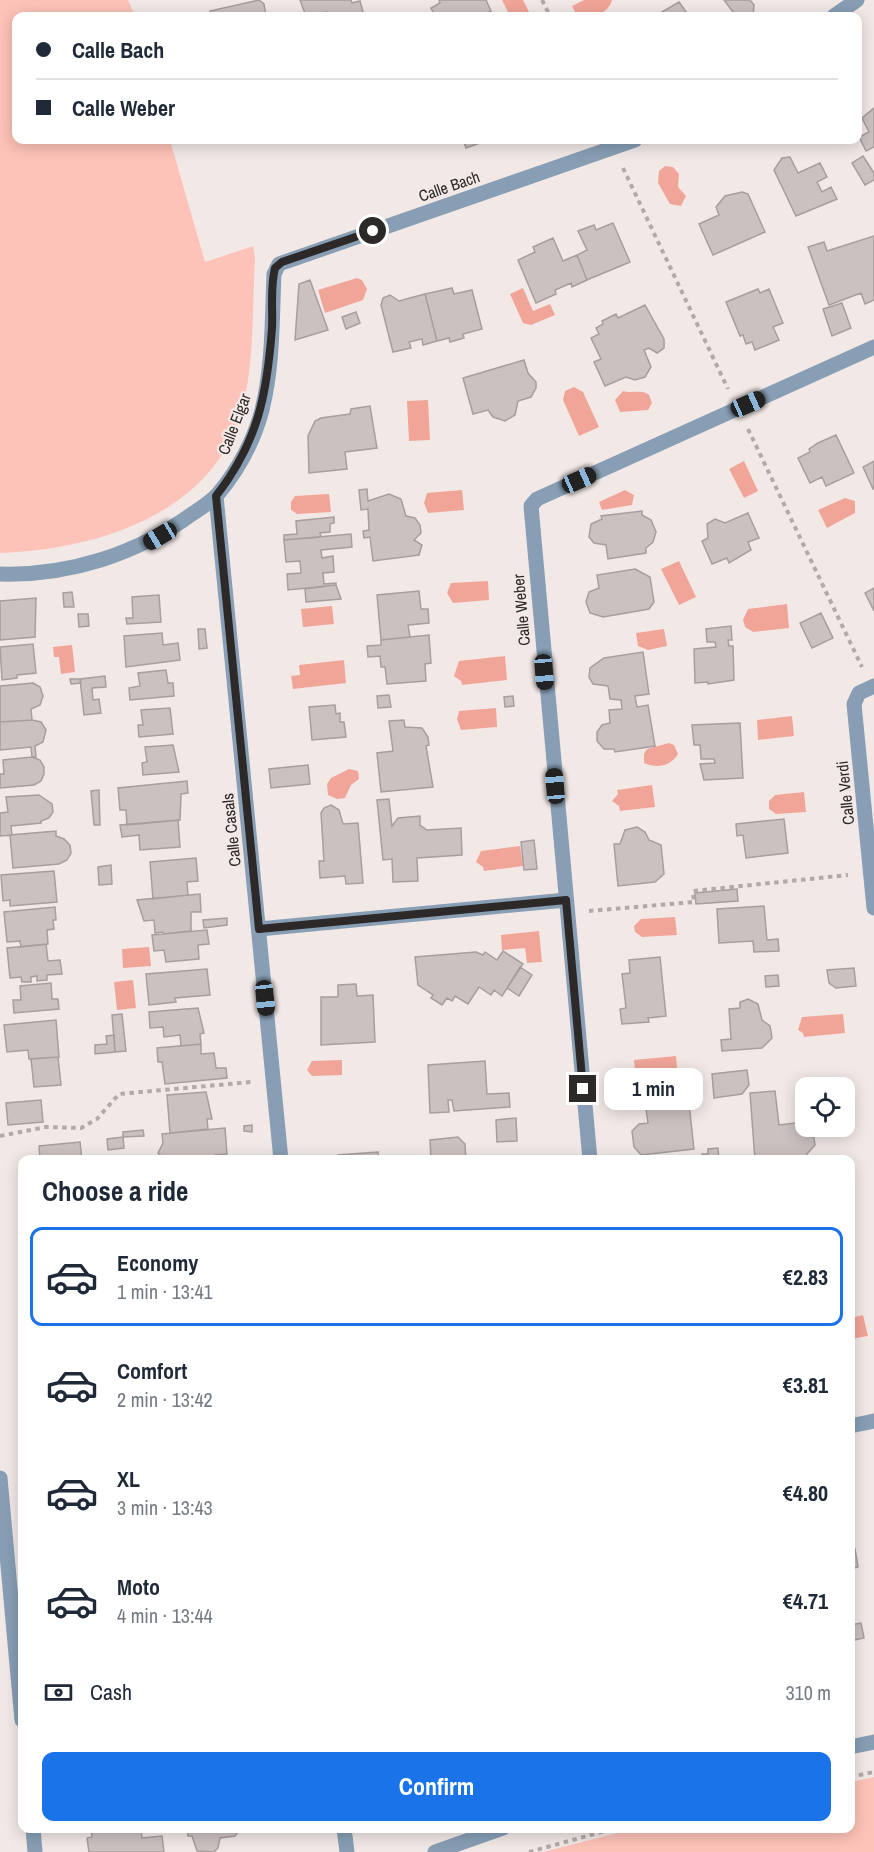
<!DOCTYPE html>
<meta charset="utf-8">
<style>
:root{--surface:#fff;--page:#f6f6f7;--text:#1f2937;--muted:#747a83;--line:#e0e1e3;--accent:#1a73e8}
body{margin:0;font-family:"Archivo Narrow",sans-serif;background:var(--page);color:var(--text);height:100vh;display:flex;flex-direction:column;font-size:22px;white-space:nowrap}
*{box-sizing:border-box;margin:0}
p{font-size:20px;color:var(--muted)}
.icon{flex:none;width:33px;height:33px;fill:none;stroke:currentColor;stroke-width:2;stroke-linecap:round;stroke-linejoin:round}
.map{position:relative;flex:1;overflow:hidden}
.sheet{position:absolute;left:18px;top:1155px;width:837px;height:678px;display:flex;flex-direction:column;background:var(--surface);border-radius:12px;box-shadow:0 3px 15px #0003}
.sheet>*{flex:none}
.hud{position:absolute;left:12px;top:12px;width:850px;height:132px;border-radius:12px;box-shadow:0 3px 15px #0003;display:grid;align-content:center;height:132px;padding:0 24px;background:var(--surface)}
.controls{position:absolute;left:795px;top:1077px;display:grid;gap:12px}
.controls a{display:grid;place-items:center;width:60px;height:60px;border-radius:12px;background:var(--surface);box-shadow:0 3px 15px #0003;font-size:30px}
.end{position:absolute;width:27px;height:27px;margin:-14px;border:8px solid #2c2928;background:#fff;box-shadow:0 0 0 3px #fff}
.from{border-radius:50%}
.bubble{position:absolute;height:42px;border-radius:12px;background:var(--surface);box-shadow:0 3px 15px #0003;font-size:20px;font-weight:700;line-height:42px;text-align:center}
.car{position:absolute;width:18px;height:36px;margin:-18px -9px;border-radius:8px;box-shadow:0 0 4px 2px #0007;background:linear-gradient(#222 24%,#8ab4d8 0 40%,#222 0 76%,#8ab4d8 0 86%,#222 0)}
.hud b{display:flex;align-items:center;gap:21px;height:57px;font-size:22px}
.hud b+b{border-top:2px solid var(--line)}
.hud i{width:15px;height:15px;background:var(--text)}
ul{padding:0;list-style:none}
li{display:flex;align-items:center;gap:18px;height:99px;margin:0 12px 9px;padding:0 12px;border:3px solid transparent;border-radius:12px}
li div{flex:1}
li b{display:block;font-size:22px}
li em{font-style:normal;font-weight:700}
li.active{border-color:var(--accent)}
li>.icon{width:54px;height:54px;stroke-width:1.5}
h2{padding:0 24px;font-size:27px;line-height:72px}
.pay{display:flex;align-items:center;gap:15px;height:66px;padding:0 24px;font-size:22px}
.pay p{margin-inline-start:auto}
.cta{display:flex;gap:12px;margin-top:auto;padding:12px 24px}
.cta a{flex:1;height:69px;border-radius:12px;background:var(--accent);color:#fff;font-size:24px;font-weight:700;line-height:69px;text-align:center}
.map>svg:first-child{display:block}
.green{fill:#fdc2b8}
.water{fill:#f1a599}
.building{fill:#cbc1c0;stroke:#a79e9d;stroke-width:1.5}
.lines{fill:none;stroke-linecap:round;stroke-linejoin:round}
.path{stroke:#b1aaa8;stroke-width:4;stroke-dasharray:4.5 4.5;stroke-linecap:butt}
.minor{stroke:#879eb4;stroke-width:15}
.route{stroke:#2c2928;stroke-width:8}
.labels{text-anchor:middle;stroke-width:4.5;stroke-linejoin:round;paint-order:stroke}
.street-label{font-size:16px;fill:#2c2928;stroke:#f2e9e7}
</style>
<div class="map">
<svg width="874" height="1852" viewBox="0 0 874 1852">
<rect width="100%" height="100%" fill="#f2e9e7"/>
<path class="green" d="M0,0H128L135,16H16V140H170L205,262L253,246L255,259C252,308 255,362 242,409C215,514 95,550 0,553Z
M874,1777V1852H543L633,1829L850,1828L851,1782Z"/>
<path class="water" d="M502,0H523L529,12L520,16H510Z
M584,0H612C608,15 592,17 577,16L572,6Z
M665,166L673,167L679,174L678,187L686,196L681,206L670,204L658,183L659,171Z
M357,278L362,280L367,289L363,300L325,313L318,290Z
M523,288L533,311L550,304L555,315L531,325L523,323L510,294Z
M574,387L583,392L599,427L579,436L563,400L565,391Z
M623,391C632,394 641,389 649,395L652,403L648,410L620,412L615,400Z
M428,400L430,440L409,441L407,401Z
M744,461L758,491L744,498L729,469Z
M462,490L464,510L428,513L424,503L427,493Z
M625,490L634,495L632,505L602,510L599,502Z
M329,494L331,512L297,514L291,510V502L295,496Z
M845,498L855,501V513L827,528L818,510Z
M679,561L696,597L679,605L661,569Z
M488,581L489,600L453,603L447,593L451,583Z
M787,604L789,628L753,632L745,627L743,620L748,609Z
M332,606L334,624L303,627L301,609Z
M664,629L667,646L648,650L638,646L636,633Z
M72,645L75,672L61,674L59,657H54L53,647Z
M505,656L507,680L462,685L461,681L454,676L459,661Z
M344,660L346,683L293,689L291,676L300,675L299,665Z
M496,708L497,727L461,730L457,719L459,711Z
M792,716L794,736L758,740L757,720Z
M669,743L674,745L678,754C671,766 657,769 644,763V754L647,749Z
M349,769L358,771L359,779L351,785L345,798L337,799L328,795L327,784L331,778Z
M652,785L655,807L620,811L619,806L612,801L618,794L617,790Z
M804,792L806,812L776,814L769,809V801L775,795Z
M520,846L523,866L484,871L483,867L476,862L481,851Z
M675,917L677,935L642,937L635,932L634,926L641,919Z
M539,931L542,962L527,963L525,948L502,950L501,935Z
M149,947L151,966L123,968L122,949Z
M133,980L136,1008L117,1010L114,982Z
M843,1014L845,1033L804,1037L803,1033L798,1030L802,1017Z
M676,1056L678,1079L636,1083L634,1060Z
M342,1060V1075L312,1076L307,1070L312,1061Z
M863,1315L868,1336L851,1339V1318Z"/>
<path class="building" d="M259,0L264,4L266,16H212L210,11Z
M300,0H351L352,3L360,1L363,12L349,16H329L327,12L306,16Z
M439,0H486L491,11L479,16H435L431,8L440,3Z
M724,0H750L754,5L753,16H736Z
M679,2L689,16H655Z
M363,12L365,16H349Z
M874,108V147L866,151L859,137L869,132L862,118Z
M463,140H488L466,148Z
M863,156L874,173V180L865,185L852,163Z
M790,157L798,173L820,163L827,177L817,182L822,192L831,187L837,199L796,216L774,170L782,158Z
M742,192L748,194L765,232L713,255L699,224L719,215L716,207L725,196Z
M613,223L630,262L587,280L577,255L587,250L578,231L594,225L596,230Z
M874,236V300L865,304L861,293L829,305L808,247L824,242L827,251Z
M553,238L563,261L577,255L587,280L572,287L571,283L555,290L556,294L536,303L518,260L535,252L533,247Z
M310,280L328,330L295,340L299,284Z
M452,288L454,294L472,290L482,329L463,334L464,338L450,342L449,338L437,341L425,294Z
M758,289L760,293L769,289L783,323L773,327L779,340L755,350L752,342L746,344L743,335L740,336L726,302Z
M425,294L437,341L423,345L422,339L409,342L411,348L393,352L381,305L383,298L390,295L399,301Z
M842,303L851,328L832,336L823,309Z
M645,305L664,339V348L657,353L649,348L644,350L651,367L645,377L635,380L626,377L605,386L594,362L601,359L591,338L599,334L596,328L603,324L602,321L616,314L618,318Z
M356,312L360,323L346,329L342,317Z
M524,360L528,373L536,382V388L531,397L518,401L515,415L505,421L493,417L488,410L473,414L463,378Z
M370,406L377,448L345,452L347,469L309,473L308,436L315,421L321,418L350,414L351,409Z
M836,435L854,473L826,486L822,477L810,483L798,458L810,452L809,449L818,443Z
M874,461V489H873L863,467Z
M367,489L368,501L389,494L401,499L406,516L415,518L420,525L421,533L414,540L422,545L419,555L373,561L370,537L364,538L363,531L369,530L368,509L361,510L359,490Z
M642,511V515L651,520L656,532L653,542L646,548V553L608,559L606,545L594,543L589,537L591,524L602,519L601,516Z
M748,513L759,538L748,542L751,550L729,563L727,558L712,564L702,541L708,538L707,524L715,519L725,523Z
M334,517V523L330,524V532L320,533L321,537L284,540V535L297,534L296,521Z
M351,534L352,547L321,550L322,558L333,556L334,572L323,573L324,584L336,583V585L288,590L287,574L301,573L300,561L286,562L284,540Z
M635,569L650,577L654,602L649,609L603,617L590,613L586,602L589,592L599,588L597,575Z
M336,585L341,599L306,602L305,589Z
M874,588V611L865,593Z
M419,591L421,609H428L429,623L408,625L410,637L381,640L377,595Z
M72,592L74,607H64L63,593Z
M159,595L161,622L127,624L126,618H133L132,597Z
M36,598L35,637L0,640V601Z
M821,613L833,638L812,648L800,623Z
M78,614H88L89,626L79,627Z
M731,626L732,640H728L729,646H733L734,680L708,684V682L695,683L694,649L716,647L715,642H707L706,629Z
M198,629H205L207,648L199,649Z
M162,633L163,645L178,643L180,660L126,667L124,636Z
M429,635L431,663L425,664L426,681L387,684L385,667H381L380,656L368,657L367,646L381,645V640Z
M33,644L36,673L17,675V678L2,680L0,647Z
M643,652L649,694L635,696L637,707L648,705L655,746L615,752L614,749H604L597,741V732L602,725L610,723L609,710L622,709L621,700L610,699L608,686L593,684L589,677L590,668L604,658Z
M166,670L168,683H173L174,696L130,700L129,688L140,686L138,673Z
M105,676L106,687L92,688L93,700L99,699L101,713L84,715L80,679Z
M70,679H80L81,683L71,684Z
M33,683L40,687L43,696L40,705L31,709L32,720L0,722V686Z
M389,695L391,707L378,708L377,696Z
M513,696L514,706L505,707L504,697Z
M335,705L336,714L340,713V722H344L346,737L312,740L309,707Z
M170,708L173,734L139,737L138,725H143L141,710Z
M32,720L41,722L46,730L43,742L35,746L36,757H32L31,747L0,750V722Z
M404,720L405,727L422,728L428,737L429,745L426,746L433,787L381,792L377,753L393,751L389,721Z
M740,723L743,778L704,780L700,764L715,763L714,759H701L700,745H694L692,725Z
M173,745L179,772L143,775L142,763L147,762L145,747Z
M32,757L40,760L44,767V774L41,781L34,785L0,788V774H4L3,760Z
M308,765L310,784L271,788L269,769Z
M187,781L188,793L181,794L180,820L127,825L126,810H120L118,788Z
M99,790L100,825H94L91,791Z
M39,795L52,804L53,812L49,818L41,821V823L11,826L12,835L0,836V813L8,812L6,797Z
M389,799L392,826L398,818L420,816V825L427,830L461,828L462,855L417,858L418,881L393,882L392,859L383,860L377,800Z
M331,805L339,810L343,824L358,823L363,883L346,884L345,876L320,878L319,861H324L321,813L324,808Z
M784,819L788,853L746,858L743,835L737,836L736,824Z
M178,820L180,847L140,850L139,835L122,837L120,825Z
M637,827L645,832L649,840L661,845L664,874L655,882L618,886L614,844H620L625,830Z
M56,831V836L64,839L70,845L71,853L67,860L59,864L13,868L10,835Z
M534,840L537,869L524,870L521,842Z
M196,858L198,881L187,882L188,895L153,899L150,862Z
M111,865L112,884L99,885L98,867Z
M54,871L57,902L10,906V900L3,901L1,875Z
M737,889L738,901L696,904L695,893Z
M200,894L201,912H191V931L163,934V932L155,933L154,920L144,921L137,900Z
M764,906L767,940L778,939L779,951L754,952L753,941L719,943L717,909Z
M55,907L56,920H53L54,929L47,930L48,944L21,947L20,941L7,942L4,912Z
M227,918V925L204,928L203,920Z
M207,930L209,944L198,945L199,959L166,962L164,950L154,951L152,935Z
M46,944L48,961L60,960L62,974L47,975V980L37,981V976L31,977V982H22L21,977L10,978L7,948Z
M503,951L523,964L502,996L494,990L491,995L479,987L468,1004L455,996L452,1001L447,998L442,1005L431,998L433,995L418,985L415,957L476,952L483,955L485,952L497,960Z
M660,957L666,1016L648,1018L649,1022L622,1024L620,1009L626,1008L622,974L630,973L629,960Z
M520,967L532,975L519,996L507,988Z
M854,968L856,986L836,988L829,983L827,970Z
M207,969L210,995L175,998L176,1002L149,1005L146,974Z
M778,975L779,986L766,987L765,976Z
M51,983L52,999H58L59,1009L14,1013L13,1000H21L20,986Z
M356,984L357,996L373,995L375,1042L321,1045V997H338V985Z
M748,999L758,1004L762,1020L770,1026L772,1038L762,1048L722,1051L721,1040L731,1039L729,1009L740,1008V1002Z
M198,1008L204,1033L200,1034L201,1044L181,1046L180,1035L164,1037L163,1027L150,1028L149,1012Z
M122,1014L126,1051L115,1052L112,1015Z
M56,1020L59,1057L29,1059L28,1050L7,1052L4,1025Z
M114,1035L115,1052L95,1054V1045L107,1044L106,1036Z
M201,1044V1054L214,1053L216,1068H226L227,1078L165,1084L162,1062H158L157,1048Z
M58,1057L61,1085L34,1087L31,1059Z
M485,1061L487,1094L509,1093L510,1107L454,1111L452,1100H448L449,1112L430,1113L428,1065Z
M747,1070L749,1085L742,1094L714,1098L712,1074Z
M775,1091L779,1125L803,1122L804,1131L814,1138L815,1145L807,1154L808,1160H755L750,1093Z
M206,1092L212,1119H207L208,1129L170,1133L167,1095Z
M41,1100L43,1122L8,1125L6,1103Z
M689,1104L694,1149L641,1155L634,1147L632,1131L639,1124L648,1123L646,1109Z
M516,1118L517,1141L497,1142L496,1120Z
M252,1125V1132L244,1131V1126Z
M225,1128L227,1154L215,1155L216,1160L164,1159L158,1153L163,1143L162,1134Z
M143,1130L144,1136L123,1137V1132Z
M123,1137L124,1148L108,1150L107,1139Z
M458,1137L465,1144L466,1160H431L430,1140Z
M80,1142L82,1160H40L39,1146Z
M718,1148L719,1160H703L702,1154H708V1149Z
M378,1152L379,1160H339L338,1155Z
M855,1549L858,1567L850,1569V1550Z
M861,1623L864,1638L850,1641V1625Z
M91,1828H141L142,1838L162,1836L164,1852H89L87,1838L92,1837Z
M187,1828H241L235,1836L220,1838L218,1848L214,1852L197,1851L192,1836H188Z"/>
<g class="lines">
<path class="path" d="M542,0L550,16
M623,168L728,389
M748,429L862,667
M589,911L694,902L693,891L848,875
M0,1136L46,1127L81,1128L97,1119L119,1094L251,1082
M850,1777L874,1772
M529,1852L616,1828"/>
<path class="minor" d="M834,16L857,0
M216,496L281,1160
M0,574C69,576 137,554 192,514C201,508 211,502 218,494C238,470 254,440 262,410C273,366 272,319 274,274L279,264L635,140
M874,686L859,693L854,704L874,908
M259,929L566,900
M590,1160L531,506L537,499L874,347
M850,1426L874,1421
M0,1478L22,1720
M850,1747L874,1742
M33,1828L35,1852
M344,1828L347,1852
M435,1852L503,1828"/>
</g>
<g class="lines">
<path class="route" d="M373,231L282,262L275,268C270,287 273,309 272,328C267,395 258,442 216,496L259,929L566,900L583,1089"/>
</g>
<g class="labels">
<g class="street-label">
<text transform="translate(449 186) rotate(-19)" y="6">Calle Bach</text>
<text transform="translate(234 424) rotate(-69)" y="6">Calle Elgar</text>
<text transform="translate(521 610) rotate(-95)" y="6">Calle Weber</text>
<text transform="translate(845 793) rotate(-96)" y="6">Calle Verdi</text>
<text transform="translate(231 830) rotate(-96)" y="6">Calle Casals</text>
</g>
</g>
</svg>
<div class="controls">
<a><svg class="icon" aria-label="locate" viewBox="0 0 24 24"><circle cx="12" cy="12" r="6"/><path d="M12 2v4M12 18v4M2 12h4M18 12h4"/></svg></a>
</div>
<i class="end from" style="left:373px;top:231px"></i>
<i class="end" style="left:583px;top:1089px"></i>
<div class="bubble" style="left:604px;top:1068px;width:99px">1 min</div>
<i class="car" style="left:748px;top:404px;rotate:66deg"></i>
<i class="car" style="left:579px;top:480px;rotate:66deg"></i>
<i class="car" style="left:160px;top:536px;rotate:239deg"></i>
<i class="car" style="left:544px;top:672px;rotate:175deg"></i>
<i class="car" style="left:555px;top:786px;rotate:355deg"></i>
<i class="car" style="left:265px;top:998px;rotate:174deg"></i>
<div class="hud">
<b><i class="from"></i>Calle Bach</b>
<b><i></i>Calle Weber</b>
</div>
<section class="sheet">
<h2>Choose a ride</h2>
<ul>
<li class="active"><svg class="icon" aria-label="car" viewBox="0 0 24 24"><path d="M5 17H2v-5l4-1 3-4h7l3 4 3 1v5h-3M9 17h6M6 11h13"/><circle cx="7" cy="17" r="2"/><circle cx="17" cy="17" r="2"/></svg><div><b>Economy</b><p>1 min · 13:41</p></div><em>€2.83</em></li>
<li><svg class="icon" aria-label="car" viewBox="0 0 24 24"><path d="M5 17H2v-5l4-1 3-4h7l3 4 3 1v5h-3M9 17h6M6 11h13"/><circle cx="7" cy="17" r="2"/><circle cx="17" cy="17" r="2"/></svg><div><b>Comfort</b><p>2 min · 13:42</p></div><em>€3.81</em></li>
<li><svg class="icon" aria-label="car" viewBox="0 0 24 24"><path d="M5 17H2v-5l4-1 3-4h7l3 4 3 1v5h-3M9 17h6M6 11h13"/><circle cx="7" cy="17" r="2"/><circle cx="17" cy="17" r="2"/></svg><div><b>XL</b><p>3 min · 13:43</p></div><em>€4.80</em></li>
<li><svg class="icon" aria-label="car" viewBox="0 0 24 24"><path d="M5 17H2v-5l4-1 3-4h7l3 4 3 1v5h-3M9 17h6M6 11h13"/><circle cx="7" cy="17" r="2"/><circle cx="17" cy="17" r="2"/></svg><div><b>Moto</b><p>4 min · 13:44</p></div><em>€4.71</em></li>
</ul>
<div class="pay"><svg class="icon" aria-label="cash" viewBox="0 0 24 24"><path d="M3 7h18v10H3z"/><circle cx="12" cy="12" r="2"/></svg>Cash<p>310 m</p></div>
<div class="cta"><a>Confirm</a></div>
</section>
</div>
